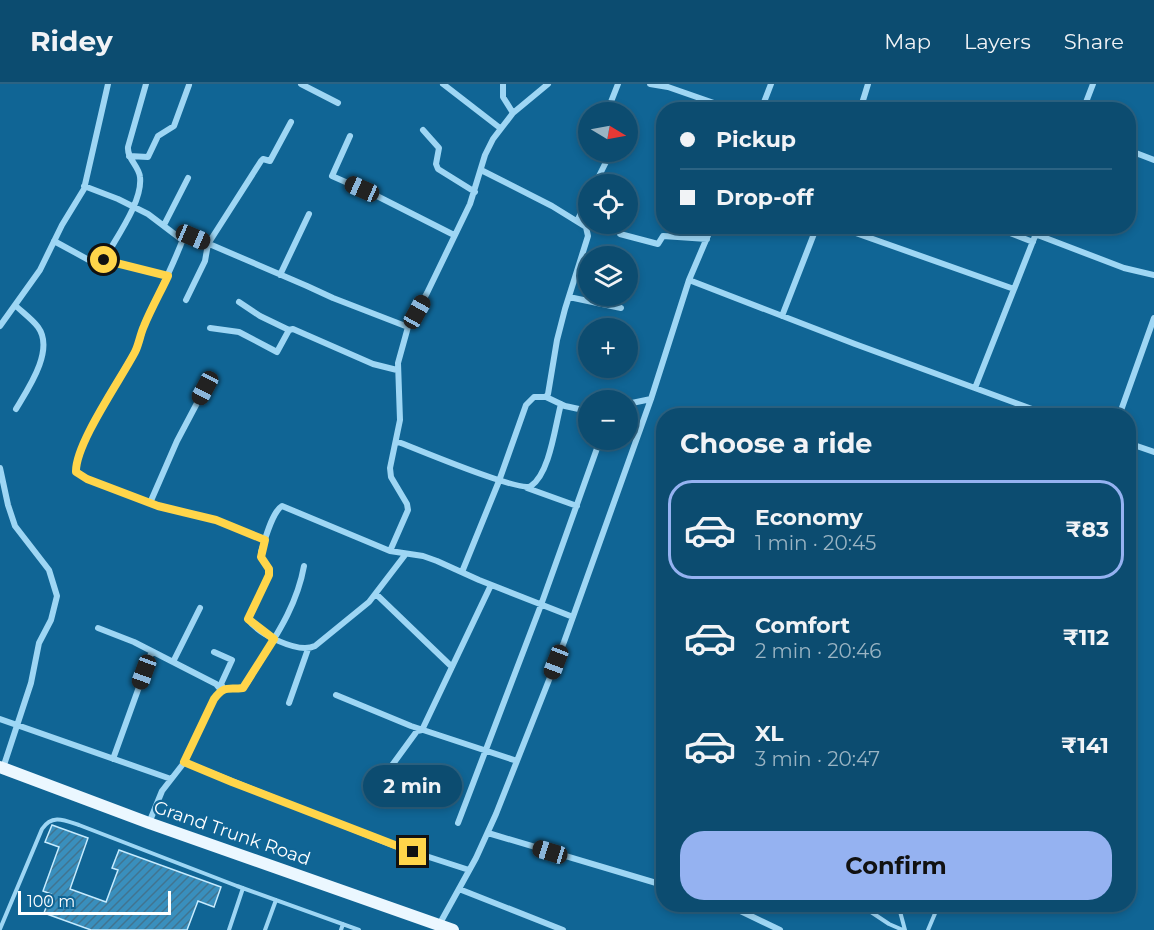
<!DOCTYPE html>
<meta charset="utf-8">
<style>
:root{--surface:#0c4c70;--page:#155375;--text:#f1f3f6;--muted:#9ab4c3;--line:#2c6383;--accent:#95b2f1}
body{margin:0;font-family:Montserrat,sans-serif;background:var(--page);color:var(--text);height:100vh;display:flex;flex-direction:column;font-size:22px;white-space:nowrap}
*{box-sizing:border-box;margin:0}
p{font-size:20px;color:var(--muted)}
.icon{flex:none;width:33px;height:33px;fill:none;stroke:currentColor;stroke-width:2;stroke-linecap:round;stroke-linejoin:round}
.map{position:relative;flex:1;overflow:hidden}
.side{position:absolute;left:656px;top:324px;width:480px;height:504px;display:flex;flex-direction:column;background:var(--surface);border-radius:24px;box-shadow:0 3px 9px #0003,0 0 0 2px var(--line)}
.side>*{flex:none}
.banner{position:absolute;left:656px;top:18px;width:480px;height:132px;border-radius:24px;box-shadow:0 3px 9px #0003,0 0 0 2px var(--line);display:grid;align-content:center;height:132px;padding:0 24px;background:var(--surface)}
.needle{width:39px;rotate:100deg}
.buttons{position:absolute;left:578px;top:18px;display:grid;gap:12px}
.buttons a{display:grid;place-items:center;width:60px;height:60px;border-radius:50%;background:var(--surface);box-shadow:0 3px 9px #0003,0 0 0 2px var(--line);font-size:30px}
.scale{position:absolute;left:18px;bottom:15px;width:153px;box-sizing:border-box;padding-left:6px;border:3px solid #fff;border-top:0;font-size:16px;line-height:21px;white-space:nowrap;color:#fff;-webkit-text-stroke:4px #106595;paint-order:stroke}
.end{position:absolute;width:27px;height:27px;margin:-14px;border:8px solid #ffd54a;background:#111;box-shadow:0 0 0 3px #111}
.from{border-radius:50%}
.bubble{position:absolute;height:42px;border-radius:21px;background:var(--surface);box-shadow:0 3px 9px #0003,0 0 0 2px var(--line);font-size:20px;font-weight:700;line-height:42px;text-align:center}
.car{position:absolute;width:18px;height:36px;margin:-18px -9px;border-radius:8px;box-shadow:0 0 4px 2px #0007;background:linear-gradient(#222 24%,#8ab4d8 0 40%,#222 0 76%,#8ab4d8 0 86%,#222 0)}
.banner b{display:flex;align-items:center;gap:21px;height:57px;font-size:22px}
.banner b+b{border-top:2px solid var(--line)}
.banner i{width:15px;height:15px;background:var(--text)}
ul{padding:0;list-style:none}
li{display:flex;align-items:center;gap:18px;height:99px;margin:0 12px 9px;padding:0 12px;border:3px solid transparent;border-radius:24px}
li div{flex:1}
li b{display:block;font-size:22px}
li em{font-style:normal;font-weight:700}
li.on{border-color:var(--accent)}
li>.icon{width:54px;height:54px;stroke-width:1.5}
h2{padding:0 24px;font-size:27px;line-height:72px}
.button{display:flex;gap:12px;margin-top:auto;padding:12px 24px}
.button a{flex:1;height:69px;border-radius:24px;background:var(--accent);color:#111;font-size:24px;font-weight:700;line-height:69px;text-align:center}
header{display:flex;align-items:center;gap:36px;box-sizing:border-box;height:84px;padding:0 30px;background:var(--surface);border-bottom:2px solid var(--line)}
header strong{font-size:28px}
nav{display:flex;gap:33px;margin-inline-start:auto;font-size:21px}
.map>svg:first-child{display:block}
.building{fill:url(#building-hatch);stroke:#c6ebfe;stroke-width:1.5}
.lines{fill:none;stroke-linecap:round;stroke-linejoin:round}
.lane{stroke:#9ed6f4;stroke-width:4}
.street{stroke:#9ed6f4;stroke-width:6}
.primary{stroke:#ebf7ff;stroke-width:12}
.route{stroke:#ffd54a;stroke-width:8}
.labels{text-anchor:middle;stroke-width:4.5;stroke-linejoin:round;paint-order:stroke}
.street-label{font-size:18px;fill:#fff;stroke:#106595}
</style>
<header>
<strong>Ridey</strong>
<nav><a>Map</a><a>Layers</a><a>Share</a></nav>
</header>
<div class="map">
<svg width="1154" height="846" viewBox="0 0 1154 846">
<defs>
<pattern id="building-hatch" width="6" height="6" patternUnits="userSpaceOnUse" patternTransform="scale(1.5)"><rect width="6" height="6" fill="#398fbd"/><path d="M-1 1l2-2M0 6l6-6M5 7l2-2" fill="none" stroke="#417490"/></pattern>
</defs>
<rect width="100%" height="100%" fill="#106595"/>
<path class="building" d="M52,741L88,754L70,805L106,818L118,786L112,784L119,766L221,803L214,823L198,817L187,846H91L44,829L51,810L43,807L59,763L45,758Z"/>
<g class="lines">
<path class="lane" d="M859,820L889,840L903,846
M898,820L905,846
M0,845L42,745C52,730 64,736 79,741L237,802L359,846
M229,846L243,804
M265,846L276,816
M341,846L343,840
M928,846L939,820"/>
<path class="street" d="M301,0L338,19
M443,0L500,44
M503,0V13L513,29
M650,0L668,3L734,26
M761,26L771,0
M860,26L868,0
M1083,26L1093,0
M607,28L618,0
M423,46L439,64L436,80L438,85L475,108
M350,52L332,92L375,111L454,151
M1128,66L1154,76
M129,72L148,73L158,52L174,42L189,1
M595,100L611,68
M84,102L118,115L148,130L181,155L193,153L307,202L333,214L408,243
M577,137L588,115
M164,141L188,94
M836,142L1014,205
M992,142L1033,158
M620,150L658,160L663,152L707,155
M1035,150L1124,184L1154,191
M183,155C172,184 158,211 145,239C141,249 140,260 134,269C121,294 74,362 76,388L87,395L158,422L216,436L265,456
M54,157L98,181L104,176L168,192
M104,176C115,155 143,118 140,93C139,82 127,75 128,63L146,0
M280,191L309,130
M689,196L855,260L1051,332
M569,213L621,224
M186,216L205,177L208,160L261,77L263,75L270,77L291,38
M239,218L260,232L289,246
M15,221C22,228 32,235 38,243C55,266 28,305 16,325
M782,232L817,142
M0,242L40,186L62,141L84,105L108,0
M210,244L239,248L277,268L289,246L293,245L373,280L397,286
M975,304L1039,142
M546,313L565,322L588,327
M627,320L651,315
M1119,332L1154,234
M396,357C414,364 521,409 531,402C550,389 555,342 561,320
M1128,359L1154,368
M0,384L8,421L15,442L49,486L57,512L51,536L39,559L31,599L3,684
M527,404L577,422
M150,419L177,357L205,304
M390,467L408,426L407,420L391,393L390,384L400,336L398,279L408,243L427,209L470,120L485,71L493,55L513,29L548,0
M405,471L369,518L315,562C298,570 258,550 248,535L269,491V485L261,473V468C265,456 272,428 282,422L390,467L423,472L437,477L479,496L573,533
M462,488L499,397L526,321L534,313H546L548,310L557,256L565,225L588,152L586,143L552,122L481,86
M376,510L452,583
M98,544L134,558L216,600L221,606
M214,568L232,576L221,600L224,605
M173,578L200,524
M336,611L411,642L517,677
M289,619L308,565
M0,635L171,695
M113,675L152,567
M184,678L395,762L469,786
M382,695L417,647L422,646L491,501
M149,739L162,707L183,680L214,615C225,601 227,606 243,604L247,599C270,560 296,527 304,482
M458,739L541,521L600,356
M488,749L663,801
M459,805L563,846
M726,820L780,846
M439,841L476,774L496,730L564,558L651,315L689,196L712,142"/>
<path class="primary" d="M0,683L149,739L453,846"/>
</g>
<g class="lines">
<path class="route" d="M104,176L168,192C160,209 151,225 144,242C140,251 139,260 135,268C121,295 75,360 76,388L87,395L158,422L216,436L265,456L261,473L269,485V491L248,535L274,555L243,604C227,606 225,601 214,615L184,678L232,698L413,768"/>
</g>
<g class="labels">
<g class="street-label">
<text transform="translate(232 749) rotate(19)" y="6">Grand Trunk Road</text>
</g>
</g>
</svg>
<div class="buttons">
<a><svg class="needle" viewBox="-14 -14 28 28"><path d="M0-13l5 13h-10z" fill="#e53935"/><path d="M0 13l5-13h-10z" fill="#9ab4c3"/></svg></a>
<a><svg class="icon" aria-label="locate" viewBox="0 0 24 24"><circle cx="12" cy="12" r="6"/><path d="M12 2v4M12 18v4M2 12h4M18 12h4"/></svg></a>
<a><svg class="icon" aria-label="layers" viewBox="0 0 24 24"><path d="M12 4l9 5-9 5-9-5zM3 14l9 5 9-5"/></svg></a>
<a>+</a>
<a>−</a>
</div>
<div class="scale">100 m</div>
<i class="end from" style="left:104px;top:176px"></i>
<i class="end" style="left:413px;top:768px"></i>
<div class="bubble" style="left:363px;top:681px;width:99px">2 min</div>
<i class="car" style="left:362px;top:105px;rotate:294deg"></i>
<i class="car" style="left:193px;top:153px;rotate:113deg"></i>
<i class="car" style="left:417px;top:228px;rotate:29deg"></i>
<i class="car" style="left:205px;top:304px;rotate:208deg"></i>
<i class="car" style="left:556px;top:578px;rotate:201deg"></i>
<i class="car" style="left:144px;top:588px;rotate:200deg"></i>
<i class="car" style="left:550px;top:768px;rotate:287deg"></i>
<div class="banner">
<b><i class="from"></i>Pickup</b>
<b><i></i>Drop-off</b>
</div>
<section class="side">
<h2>Choose a ride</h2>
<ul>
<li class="on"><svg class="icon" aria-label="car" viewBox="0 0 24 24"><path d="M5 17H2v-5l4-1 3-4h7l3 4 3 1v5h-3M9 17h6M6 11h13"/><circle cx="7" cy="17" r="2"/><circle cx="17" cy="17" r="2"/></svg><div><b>Economy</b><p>1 min · 20:45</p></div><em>₹83</em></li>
<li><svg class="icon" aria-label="car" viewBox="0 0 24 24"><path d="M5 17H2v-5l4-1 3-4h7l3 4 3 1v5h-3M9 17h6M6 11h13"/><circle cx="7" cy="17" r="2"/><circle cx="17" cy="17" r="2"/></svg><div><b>Comfort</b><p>2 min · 20:46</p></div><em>₹112</em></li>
<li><svg class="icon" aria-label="car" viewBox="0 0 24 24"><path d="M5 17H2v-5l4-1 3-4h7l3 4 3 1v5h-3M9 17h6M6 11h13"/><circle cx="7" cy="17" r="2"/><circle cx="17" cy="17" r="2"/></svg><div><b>XL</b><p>3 min · 20:47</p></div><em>₹141</em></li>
</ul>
<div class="button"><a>Confirm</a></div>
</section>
</div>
